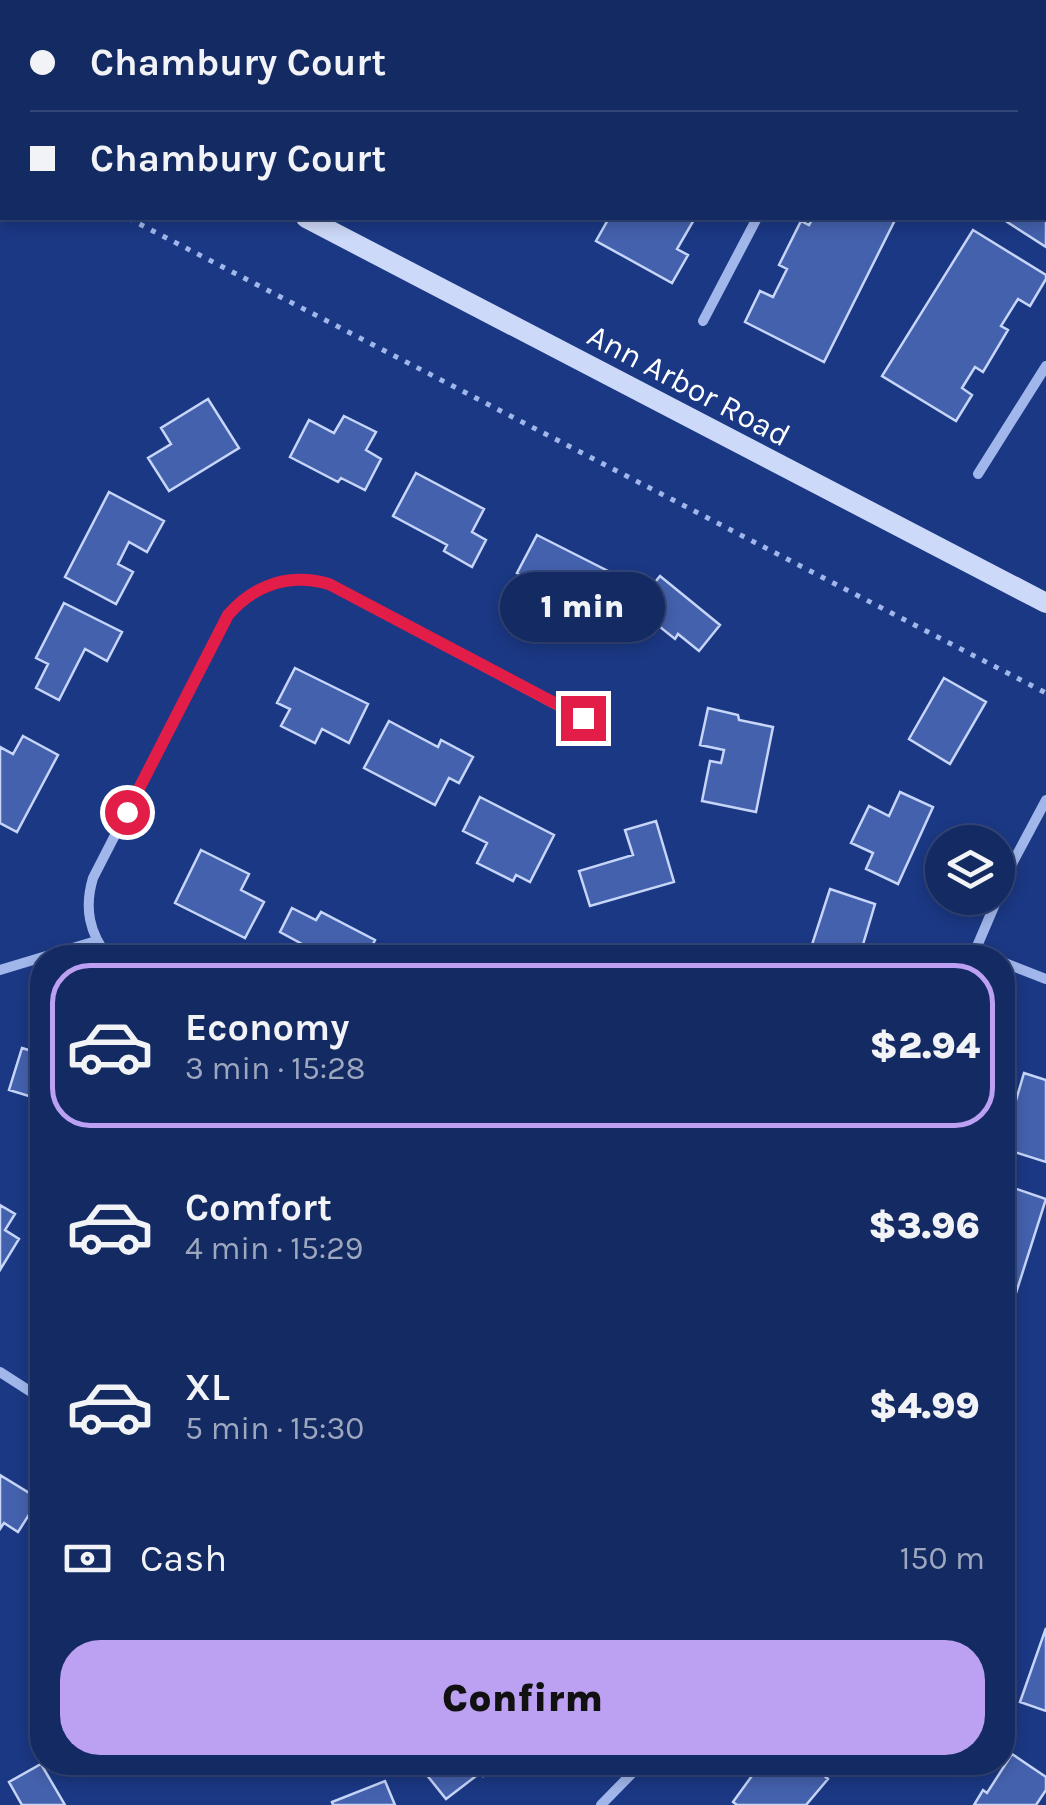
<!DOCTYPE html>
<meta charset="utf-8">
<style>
:root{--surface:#142a63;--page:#1d3269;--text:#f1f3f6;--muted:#9da7be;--line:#334678;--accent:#bca0f2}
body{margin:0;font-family:Karla,sans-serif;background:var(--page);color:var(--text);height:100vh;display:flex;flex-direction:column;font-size:38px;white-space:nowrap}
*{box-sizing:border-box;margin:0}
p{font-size:32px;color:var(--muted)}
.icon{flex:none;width:55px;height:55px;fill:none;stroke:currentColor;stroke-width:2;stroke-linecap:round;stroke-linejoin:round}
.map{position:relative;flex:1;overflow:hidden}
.sheet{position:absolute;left:30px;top:945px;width:985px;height:830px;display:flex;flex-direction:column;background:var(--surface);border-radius:40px;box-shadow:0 5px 15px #0003,0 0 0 2px var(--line)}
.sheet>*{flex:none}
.top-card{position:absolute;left:0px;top:0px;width:1048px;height:220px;box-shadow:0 5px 15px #0003,0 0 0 2px var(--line);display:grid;align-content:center;height:220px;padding:0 30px;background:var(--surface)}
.controls{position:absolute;left:925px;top:825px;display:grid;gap:20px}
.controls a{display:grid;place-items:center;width:90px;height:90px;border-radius:50%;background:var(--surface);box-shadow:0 5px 15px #0003,0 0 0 2px var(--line);font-size:50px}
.end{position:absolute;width:45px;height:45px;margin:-22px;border:12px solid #e11d48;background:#fff;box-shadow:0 0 0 5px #fff}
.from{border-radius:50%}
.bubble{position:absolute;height:70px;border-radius:35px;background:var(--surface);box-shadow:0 5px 15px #0003,0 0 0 2px var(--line);font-size:32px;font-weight:800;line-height:70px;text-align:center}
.top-card b{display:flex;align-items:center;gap:35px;height:95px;font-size:38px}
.top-card b+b{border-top:2px solid var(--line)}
.top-card i{width:25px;height:25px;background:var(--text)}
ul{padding:18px 0 0;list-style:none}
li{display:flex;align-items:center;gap:30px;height:165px;margin:0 20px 15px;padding:0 10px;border:5px solid transparent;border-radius:40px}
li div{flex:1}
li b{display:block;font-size:38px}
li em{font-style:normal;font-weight:800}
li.selected{border-color:var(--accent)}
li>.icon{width:90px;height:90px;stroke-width:1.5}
.pay{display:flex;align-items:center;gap:25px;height:110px;padding:0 30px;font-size:38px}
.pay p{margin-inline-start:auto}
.cta{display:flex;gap:20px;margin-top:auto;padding:20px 30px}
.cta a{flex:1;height:115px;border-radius:40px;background:var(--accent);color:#111;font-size:40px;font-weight:800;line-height:115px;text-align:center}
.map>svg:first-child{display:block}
.building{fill:#4461ad;stroke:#c6d5f8;stroke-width:2.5}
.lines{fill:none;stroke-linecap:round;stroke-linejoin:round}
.path{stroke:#a1b7eb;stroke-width:5;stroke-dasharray:5 8;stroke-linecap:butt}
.street{stroke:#a1b7eb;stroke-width:10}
.secondary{stroke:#cdd9f8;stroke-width:20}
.route{stroke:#e11d48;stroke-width:12}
.labels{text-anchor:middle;stroke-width:8;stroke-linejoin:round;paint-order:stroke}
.street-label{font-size:32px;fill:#fff;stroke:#1b3884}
</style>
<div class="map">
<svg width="1046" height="1805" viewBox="0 0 1046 1805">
<rect width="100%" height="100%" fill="#1b3884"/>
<path class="building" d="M741,0H822L826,2H740Z
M1046,118V247L1001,218H1045Z
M609,218H695L677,249L688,255L672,283L596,241Z
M813,218H896L824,362L745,322L760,291L773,297L787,269L779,265L801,221L809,225Z
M973,230L1046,275V279L1030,306L1018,299L1001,326L1008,330L983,372L975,367L962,388L972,395L956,421L882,376Z
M208,399L239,448L169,491L148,458L171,444L161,428Z
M344,416L376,432L366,450L381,459L365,490L341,478L338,482L290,457L309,420L334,433Z
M416,473L484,509L472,532L486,540L472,567L444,551L447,545L393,516Z
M109,492L164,521L147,552L129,542L118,564L133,572L116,604L65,577Z
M537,535L608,571L591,605L566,592L564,598L517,573Z
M660,576L720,625L699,651L678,634L675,639L635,607Z
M64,603L122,632L107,661L85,649L59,700L36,688L48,664L36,658Z
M295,668L368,704L349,743L322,729L315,743L281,726L290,709L277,703Z
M944,678L986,702L950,764L909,739Z
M708,708L738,715L739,720L773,727L756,812L702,801L710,761L721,763L724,750L700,745Z
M389,721L438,747L441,740L473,757L459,783L449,778L435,805L364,768Z
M23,736L58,755L17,832L0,823V747L13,754Z
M900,792L933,807L898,884L866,869L873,853L851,843L869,806L889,816Z
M480,797L554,835L530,882L516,875L513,881L477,863L487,843L463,831Z
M656,821L674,882L590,906L579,871L633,855L625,830Z
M201,850L249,874L241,890L264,902L245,938L175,903Z
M830,889L875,904L859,958L808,957Z
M292,908L316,920L321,912L375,940L366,958H328L280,932Z
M22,1048L42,1054V1100L9,1090Z
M1024,1073L1046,1080V1162L1002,1148Z
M1002,1184L1046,1199L1016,1293L1002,1289Z
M0,1205L15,1214L5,1230L19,1239L0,1270Z
M1002,1324L1010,1326L1002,1350Z
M0,1475L39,1499L18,1532L4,1523L0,1529Z
M42,1554V1577L32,1571Z
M1046,1628V1711L1020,1702Z
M1012,1754L1046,1777V1790L1036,1805H974L983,1790L987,1793Z
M421,1762H502L483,1776L480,1773L446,1799L418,1764Z
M762,1762H808L828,1779L806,1805H737L733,1802Z
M41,1764L65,1805H22L9,1782Z
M385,1781L395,1805H333L332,1802Z"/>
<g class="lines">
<path class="path" d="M0,147L2,148
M128,218L1046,693"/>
<path class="street" d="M506,2L507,0
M898,2L900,0
M703,321L757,218
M978,474L1046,366
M974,951L991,958
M109,958C89,933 84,908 93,878L228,615C255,584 290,573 329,584L583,719
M972,958L1013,862L1046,800
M1002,962L1046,979
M0,970L96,941
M0,1372L42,1399
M601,1805L643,1762"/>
<path class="secondary" d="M0,60L2,62
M306,218L1046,603"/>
</g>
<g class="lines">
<path class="route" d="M127,812L228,615C255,584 290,573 329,584L583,718"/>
</g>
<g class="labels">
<g class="street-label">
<text transform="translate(689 385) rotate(28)" y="11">Ann Arbor Road</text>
</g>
</g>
</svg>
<div class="controls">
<a><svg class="icon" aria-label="layers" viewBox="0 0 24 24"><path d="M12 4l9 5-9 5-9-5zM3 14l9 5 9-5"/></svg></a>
</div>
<i class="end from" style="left:127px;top:812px"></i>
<i class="end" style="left:583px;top:718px"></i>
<div class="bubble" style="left:500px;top:572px;width:165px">1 min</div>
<div class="top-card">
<b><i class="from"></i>Chambury Court</b>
<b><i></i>Chambury Court</b>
</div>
<section class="sheet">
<ul>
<li class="selected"><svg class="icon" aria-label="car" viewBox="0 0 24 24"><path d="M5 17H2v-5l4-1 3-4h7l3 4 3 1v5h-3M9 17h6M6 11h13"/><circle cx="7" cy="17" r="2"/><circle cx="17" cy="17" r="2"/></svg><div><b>Economy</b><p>3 min · 15:28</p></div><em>$2.94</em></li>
<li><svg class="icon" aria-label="car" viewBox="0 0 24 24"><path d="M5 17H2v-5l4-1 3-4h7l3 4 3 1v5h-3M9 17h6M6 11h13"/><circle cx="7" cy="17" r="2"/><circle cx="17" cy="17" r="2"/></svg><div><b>Comfort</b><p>4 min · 15:29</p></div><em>$3.96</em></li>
<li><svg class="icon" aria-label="car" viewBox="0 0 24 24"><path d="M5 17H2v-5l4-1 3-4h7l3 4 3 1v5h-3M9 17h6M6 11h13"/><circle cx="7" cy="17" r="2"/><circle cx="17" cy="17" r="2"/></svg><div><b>XL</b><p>5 min · 15:30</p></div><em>$4.99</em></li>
</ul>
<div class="pay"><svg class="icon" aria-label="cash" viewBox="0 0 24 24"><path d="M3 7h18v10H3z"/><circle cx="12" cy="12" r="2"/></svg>Cash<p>150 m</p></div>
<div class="cta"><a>Confirm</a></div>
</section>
</div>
